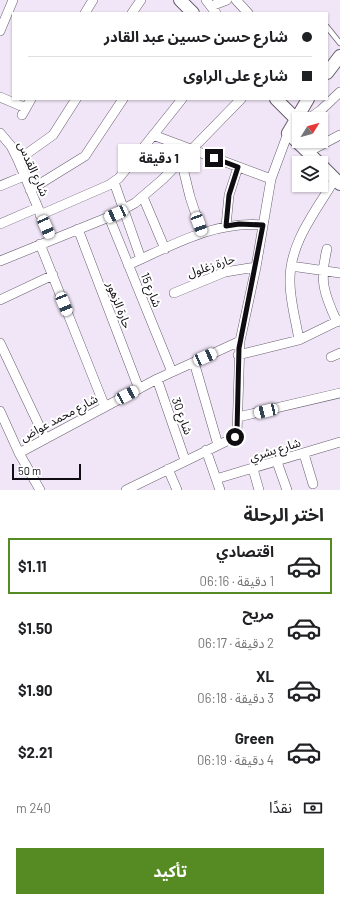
<!DOCTYPE html>
<html lang="ar">
<meta charset="utf-8">
<style>
:root{--surface:#fff;--page:#f6f6f6;--text:#202124;--muted:#757577;--line:#e0e0e0;--accent:#568b24}
body{margin:0;font-family:Barlow,"Noto Sans Arabic",sans-serif;background:var(--page);color:var(--text);direction:rtl;height:100vh;display:flex;flex-direction:column;font-size:15px;white-space:nowrap}
*{box-sizing:border-box;margin:0}
p{font-size:13px;color:var(--muted)}
.icon{flex:none;width:22px;height:22px;fill:none;stroke:currentColor;stroke-width:2;stroke-linecap:round;stroke-linejoin:round}
.map{position:relative;height:490px;overflow:hidden;direction:ltr}
.panel{display:flex;flex-direction:column;background:var(--surface);flex:1}
.panel>*{flex:none}
.banner{position:absolute;left:12px;top:12px;width:316px;height:88px;border-radius:0px;box-shadow:0 1px 3px #0004;direction:rtl;display:grid;align-content:center;height:88px;padding:0 16px;background:var(--surface)}
.needle{width:26px;rotate:53deg}
.tools{position:absolute;left:292px;top:112px;display:grid;gap:8px}
.tools a{display:grid;place-items:center;width:36px;height:36px;border-radius:0px;background:var(--surface);box-shadow:0 1px 3px #0004;font-size:20px}
.scale{position:absolute;left:12px;bottom:10px;width:69px;box-sizing:border-box;padding-left:4px;border:2px solid #100d12;border-top:0;font-size:11px;line-height:14px;white-space:nowrap;color:#100d12;-webkit-text-stroke:3px #fff;paint-order:stroke}
.end{position:absolute;width:18px;height:18px;margin:-9px;border:5px solid #100d12;background:#fff;box-shadow:0 0 0 2px #fff}
.from{border-radius:50%}
.bubble{position:absolute;height:28px;border-radius:0px;background:var(--surface);box-shadow:0 1px 3px #0004;font-size:13px;font-weight:700;line-height:28px;text-align:center;direction:rtl}
.car{position:absolute;width:12px;height:24px;margin:-12px -6px;border-radius:5px;box-shadow:0 0 3px 1px #0007;background:linear-gradient(#fff 24%,#345 0 40%,#fff 0 76%,#345 0 86%,#fff 0)}
.banner b{display:flex;align-items:center;gap:14px;height:38px;font-size:15px}
.banner b+b{border-top:1px solid var(--line)}
.banner i{width:10px;height:10px;background:var(--text)}
ul{padding:0;list-style:none}
li{display:flex;align-items:center;gap:12px;height:56px;margin:0 8px 6px;padding:0 8px;border:2px solid transparent;border-radius:0px}
li div{flex:1}
li b{display:block;font-size:15px}
li em{font-style:normal;font-weight:700}
li.current{border-color:var(--accent)}
li>.icon{width:36px;height:36px;stroke-width:1.5}
h2{padding:0 16px;font-size:18px;line-height:48px}
.pay{display:flex;align-items:center;gap:10px;height:44px;padding:0 16px;font-size:15px}
.pay p{margin-inline-start:auto}
.cta{display:flex;gap:8px;margin-top:auto;padding:8px 16px}
.cta a{flex:1;height:46px;border-radius:0px;background:var(--accent);color:#fff;font-size:16px;font-weight:700;line-height:46px;text-align:center}
.map>svg:first-child{display:block}
.lines{fill:none;stroke-linecap:round;stroke-linejoin:round}
.lane-casing{stroke:#675e6d;stroke-width:6}
.street-casing{stroke:#675e6d;stroke-width:10}
.secondary-casing{stroke:#675e6d;stroke-width:14}
.lane{stroke:#fff;stroke-width:4.5}
.street{stroke:#fff;stroke-width:9}
.secondary{stroke:#fff;stroke-width:12}
.route{stroke:#100d12;stroke-width:5}
.labels{text-anchor:middle;stroke-width:4;stroke-linejoin:round;paint-order:stroke}
.street-label{font-size:12px;fill:#100d12;stroke:#fff}
</style>
<div class="map">
<svg width="340" height="490" viewBox="0 0 340 490">
<rect width="100%" height="100%" fill="#f1e6f7"/>
<g class="lines">
<g class="lane-casing">
<path id="lane" d="M327,27L340,43"/>
</g>
<g class="street-casing">
<path id="street" d="M206,0L216,13
M236,0L248,13
M211,6L227,0
M85,13L93,0
M132,13L141,0
M0,31L13,0
M0,97L26,108
M22,115L31,99
M308,119L321,110L340,92
M0,133L11,146L18,160L51,239
M153,135L271,179
M308,152L340,135
M18,160L53,135L76,99
M181,160L190,197L202,233
M114,182L141,259
M0,186L24,176
M30,190L85,156L123,99
M143,197L165,249
M40,215L109,185L119,178L182,99
M109,217L172,372
M0,224L37,208
M226,226L229,195L238,167
M78,229L139,389
M40,244L105,407
M327,249C319,280 324,294 337,322
M0,261L109,217L135,203L163,179L241,99
M128,265C171,246 215,220 263,225
M291,266L340,273
M174,293L225,272L256,267
M0,300L53,275
M299,340C296,321 290,301 290,282C289,243 316,211 335,179
M0,343L45,438
M238,355L299,340L340,320
M331,357L340,353
M194,362L218,445
M157,379L185,460
M0,411L19,453L40,490
M238,417L340,393
M206,450L220,490
M19,453L157,379L240,341
M304,454L313,484
M277,462L287,490
M168,469L177,490
M253,469L259,490
M216,479L340,442
M126,490L233,438L237,434L240,341L256,267L271,179L288,133"/>
</g>
<g class="secondary-casing">
<path id="secondary" d="M180,0L193,13
M327,73L340,56
M276,99L295,118
M308,99L288,133L319,163
M321,165L340,184"/>
</g>
<use href="#lane" class="lane"/>
<use href="#street" class="street"/>
<use href="#secondary" class="secondary"/>
</g>
<g class="lines">
<path class="route" d="M214,158L238,167L229,195L226,226L239,224L263,225L239,348L237,431L235,437"/>
</g>
<g class="labels">
<g class="street-label">
<text transform="translate(33 169) rotate(66)" y="4">شارع القدس</text>
<text transform="translate(211 266) rotate(-18)" y="4">حارة زغلول</text>
<text transform="translate(151 290) rotate(68)" y="4">شارع 15</text>
<text transform="translate(119 305) rotate(69)" y="4">حارة الزهور</text>
<text transform="translate(182 416) rotate(70)" y="4">شارع 30</text>
<text transform="translate(59 418) rotate(-28)" y="4">شارع محمد عواض</text>
<text transform="translate(275 450) rotate(-17)" y="4">شارع بشري</text>
</g>
</g>
</svg>
<div class="tools">
<a><svg class="needle" viewBox="-14 -14 28 28"><path d="M0-13l5 13h-10z" fill="#e53935"/><path d="M0 13l5-13h-10z" fill="#757577"/></svg></a>
<a><svg class="icon" aria-label="layers" viewBox="0 0 24 24"><path d="M12 4l9 5-9 5-9-5zM3 14l9 5 9-5"/></svg></a>
</div>
<div class="scale">50 m</div>
<i class="end from" style="left:235px;top:437px"></i>
<i class="end" style="left:214px;top:158px"></i>
<div class="bubble" style="left:118px;top:144px;width:82px">1 دقيقة</div>
<i class="car" style="left:116px;top:214px;rotate:246deg"></i>
<i class="car" style="left:199px;top:224px;rotate:160deg"></i>
<i class="car" style="left:46px;top:227px;rotate:156deg"></i>
<i class="car" style="left:64px;top:304px;rotate:158deg"></i>
<i class="car" style="left:205px;top:357px;rotate:66deg"></i>
<i class="car" style="left:127px;top:395px;rotate:62deg"></i>
<i class="car" style="left:266px;top:411px;rotate:257deg"></i>
<div class="banner">
<b><i class="from"></i>شارع حسن حسين عبد القادر</b>
<b><i></i>شارع على الراوى</b>
</div>
</div>
<section class="panel">
<h2>اختر الرحلة</h2>
<ul>
<li class="current"><svg class="icon" aria-label="car" viewBox="0 0 24 24"><path d="M5 17H2v-5l4-1 3-4h7l3 4 3 1v5h-3M9 17h6M6 11h13"/><circle cx="7" cy="17" r="2"/><circle cx="17" cy="17" r="2"/></svg><div><b>اقتصادي</b><p>1 دقيقة · 06:16</p></div><em>$1.11</em></li>
<li><svg class="icon" aria-label="car" viewBox="0 0 24 24"><path d="M5 17H2v-5l4-1 3-4h7l3 4 3 1v5h-3M9 17h6M6 11h13"/><circle cx="7" cy="17" r="2"/><circle cx="17" cy="17" r="2"/></svg><div><b>مريح</b><p>2 دقيقة · 06:17</p></div><em>$1.50</em></li>
<li><svg class="icon" aria-label="car" viewBox="0 0 24 24"><path d="M5 17H2v-5l4-1 3-4h7l3 4 3 1v5h-3M9 17h6M6 11h13"/><circle cx="7" cy="17" r="2"/><circle cx="17" cy="17" r="2"/></svg><div><b>XL</b><p>3 دقيقة · 06:18</p></div><em>$1.90</em></li>
<li><svg class="icon" aria-label="car" viewBox="0 0 24 24"><path d="M5 17H2v-5l4-1 3-4h7l3 4 3 1v5h-3M9 17h6M6 11h13"/><circle cx="7" cy="17" r="2"/><circle cx="17" cy="17" r="2"/></svg><div><b>Green</b><p>4 دقيقة · 06:19</p></div><em>$2.21</em></li>
</ul>
<div class="pay"><svg class="icon" aria-label="cash" viewBox="0 0 24 24"><path d="M3 7h18v10H3z"/><circle cx="12" cy="12" r="2"/></svg>نقدًا<p>240 m</p></div>
<div class="cta"><a>تأكيد</a></div>
</section>
